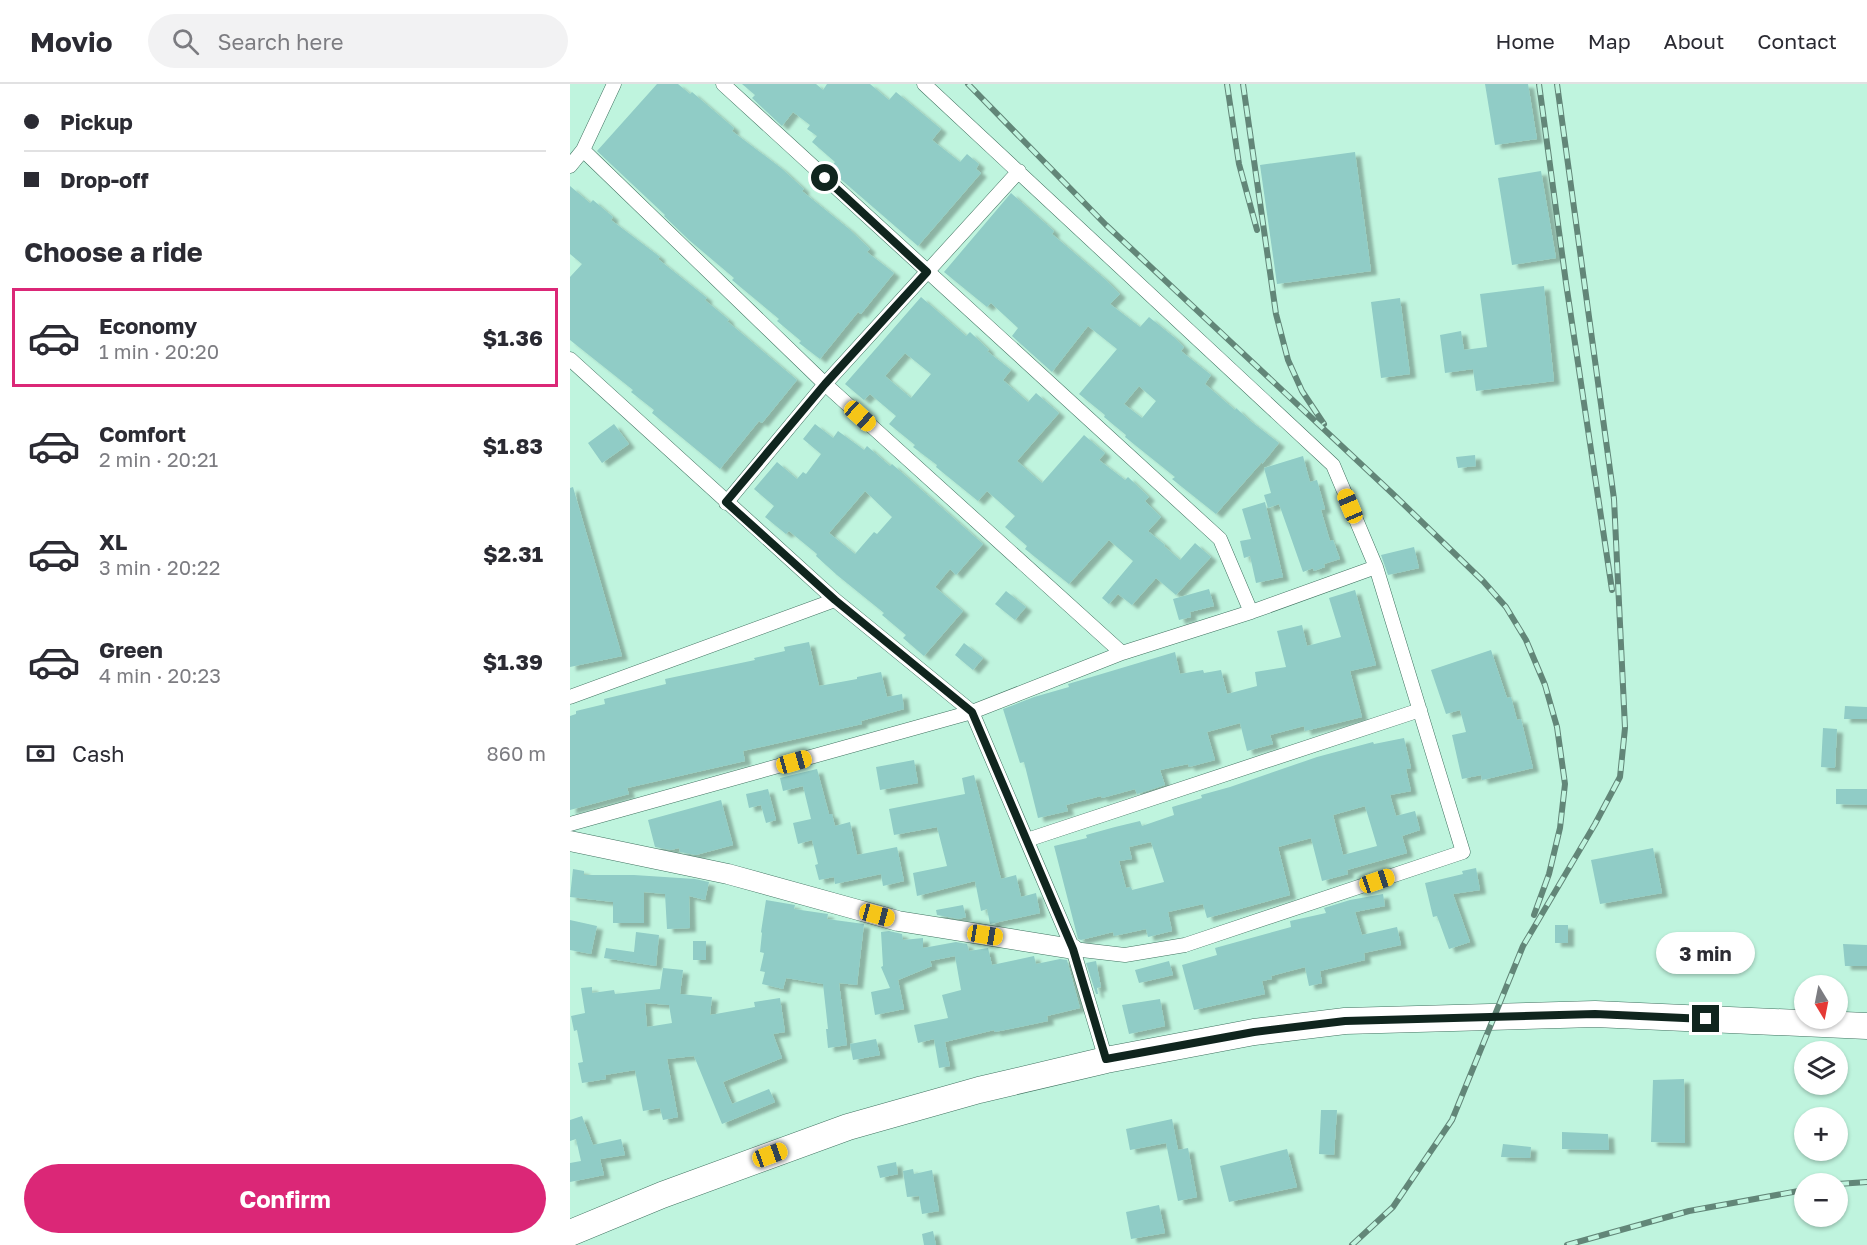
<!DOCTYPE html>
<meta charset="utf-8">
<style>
:root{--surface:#fff;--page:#f2f2f3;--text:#2b2b33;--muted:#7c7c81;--line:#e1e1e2;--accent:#db2777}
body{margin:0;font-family:"Golos Text",sans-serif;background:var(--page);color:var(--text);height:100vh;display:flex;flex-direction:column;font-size:22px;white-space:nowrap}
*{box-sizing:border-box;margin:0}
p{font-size:20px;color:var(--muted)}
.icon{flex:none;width:33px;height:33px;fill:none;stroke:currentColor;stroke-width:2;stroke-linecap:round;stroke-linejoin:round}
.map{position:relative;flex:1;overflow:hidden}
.sheet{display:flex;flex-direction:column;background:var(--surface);width:570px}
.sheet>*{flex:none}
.guide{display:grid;align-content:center;height:132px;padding:0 24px;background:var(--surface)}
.needle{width:39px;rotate:170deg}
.fabs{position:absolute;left:1224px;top:891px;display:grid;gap:12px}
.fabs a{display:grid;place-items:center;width:54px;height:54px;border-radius:50%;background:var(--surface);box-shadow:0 2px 4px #0004;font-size:30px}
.end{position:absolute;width:27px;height:27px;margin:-14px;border:8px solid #10251e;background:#fff;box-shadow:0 0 0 3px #fff}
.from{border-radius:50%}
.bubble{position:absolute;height:42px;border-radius:21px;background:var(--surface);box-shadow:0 2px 4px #0004;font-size:20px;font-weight:700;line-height:42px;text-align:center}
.car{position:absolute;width:18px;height:36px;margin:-18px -9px;border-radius:8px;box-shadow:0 0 4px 2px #0007;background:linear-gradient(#f5c518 24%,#345 0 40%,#f5c518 0 76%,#345 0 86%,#f5c518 0)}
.guide b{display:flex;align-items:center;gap:21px;height:57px;font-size:22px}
.guide b+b{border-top:2px solid var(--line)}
.guide i{width:15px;height:15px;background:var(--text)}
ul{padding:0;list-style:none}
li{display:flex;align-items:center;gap:18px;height:99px;margin:0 12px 9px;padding:0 12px;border:3px solid transparent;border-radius:0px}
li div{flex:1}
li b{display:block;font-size:22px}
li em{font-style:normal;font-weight:700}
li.active{border-color:var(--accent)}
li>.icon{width:54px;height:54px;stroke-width:1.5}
h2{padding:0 24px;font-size:27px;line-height:72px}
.pay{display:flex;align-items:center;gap:15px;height:66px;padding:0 24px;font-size:22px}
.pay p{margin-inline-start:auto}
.action{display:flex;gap:12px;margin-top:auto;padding:12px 24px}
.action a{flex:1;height:69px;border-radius:36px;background:var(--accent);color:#fff;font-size:24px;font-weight:700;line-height:69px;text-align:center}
header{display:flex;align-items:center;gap:36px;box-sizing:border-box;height:84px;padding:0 30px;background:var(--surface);border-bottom:2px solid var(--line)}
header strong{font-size:28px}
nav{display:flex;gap:33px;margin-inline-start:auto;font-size:21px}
.search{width:420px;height:54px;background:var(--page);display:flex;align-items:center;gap:15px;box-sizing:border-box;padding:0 21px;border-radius:33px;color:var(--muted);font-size:22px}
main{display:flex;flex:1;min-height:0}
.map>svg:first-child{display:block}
.building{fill:#90ccc6;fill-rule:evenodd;filter:url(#shadow)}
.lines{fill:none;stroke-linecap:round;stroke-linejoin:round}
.street-casing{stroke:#407260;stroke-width:15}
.secondary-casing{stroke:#407260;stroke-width:21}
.highway-casing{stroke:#407260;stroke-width:27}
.street{stroke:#fff;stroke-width:14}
.secondary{stroke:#fff;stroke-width:20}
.highway{stroke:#fff;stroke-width:26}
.rail-casing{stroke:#628678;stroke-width:6}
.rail{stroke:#bff4de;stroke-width:4;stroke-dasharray:11;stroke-linecap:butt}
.route{stroke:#10251e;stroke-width:8}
</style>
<header>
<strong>Movio</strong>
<div class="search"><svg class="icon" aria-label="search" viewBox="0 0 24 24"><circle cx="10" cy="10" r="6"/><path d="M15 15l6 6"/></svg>Search here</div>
<nav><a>Home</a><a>Map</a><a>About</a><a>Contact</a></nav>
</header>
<main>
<section class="sheet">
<div class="guide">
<b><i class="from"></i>Pickup</b>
<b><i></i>Drop-off</b>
</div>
<h2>Choose a ride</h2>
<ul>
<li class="active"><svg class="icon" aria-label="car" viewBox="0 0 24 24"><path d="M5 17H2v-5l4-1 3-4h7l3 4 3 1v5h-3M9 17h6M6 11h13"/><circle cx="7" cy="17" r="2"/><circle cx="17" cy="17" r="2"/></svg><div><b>Economy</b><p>1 min · 20:20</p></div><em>$1.36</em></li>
<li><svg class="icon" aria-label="car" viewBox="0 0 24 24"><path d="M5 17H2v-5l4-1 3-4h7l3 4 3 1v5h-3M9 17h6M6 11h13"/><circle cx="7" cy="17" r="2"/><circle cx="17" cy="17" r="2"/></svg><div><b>Comfort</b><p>2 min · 20:21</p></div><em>$1.83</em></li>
<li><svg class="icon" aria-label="car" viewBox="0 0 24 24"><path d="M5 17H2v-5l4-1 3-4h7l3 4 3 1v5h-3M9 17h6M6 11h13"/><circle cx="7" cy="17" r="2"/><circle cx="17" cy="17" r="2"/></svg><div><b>XL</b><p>3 min · 20:22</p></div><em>$2.31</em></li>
<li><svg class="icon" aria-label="car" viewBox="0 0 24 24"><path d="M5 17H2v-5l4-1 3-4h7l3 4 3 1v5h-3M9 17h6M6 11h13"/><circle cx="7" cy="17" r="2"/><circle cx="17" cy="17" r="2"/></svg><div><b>Green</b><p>4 min · 20:23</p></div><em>$1.39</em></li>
</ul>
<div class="pay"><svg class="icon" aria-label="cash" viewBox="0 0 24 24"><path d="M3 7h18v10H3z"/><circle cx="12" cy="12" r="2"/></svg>Cash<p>860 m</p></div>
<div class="action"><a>Confirm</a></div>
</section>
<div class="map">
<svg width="1297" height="1161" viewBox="0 0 1297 1161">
<defs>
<filter id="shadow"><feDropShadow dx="6" dy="4" stdDeviation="1.5" flood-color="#0004"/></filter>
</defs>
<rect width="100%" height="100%" fill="#bff4de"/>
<path class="building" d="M87,0H108L120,10L122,8L164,44L162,47L211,84L234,105L232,107L279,145L300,165L297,168L324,189L291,230L288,228L250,275L229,259L231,257L207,237L209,235L162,196L164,194L119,156L94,132L95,131L27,67Z
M172,0H246L253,6L257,0H300L319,16L326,8L371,45L362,56L390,78L397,70L409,80L406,85L411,89L348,162L259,85L265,78L242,58L247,52L237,45L240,41L223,28L212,42L182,14L185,11Z
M915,0H958L967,55L925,61Z
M785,68L801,187L707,200L690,81Z
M971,87L986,174L942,181L928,94Z
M0,102L20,119L23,116L43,133L41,136L90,173L88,175L137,214L135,216L159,236L157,237L227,296L192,339L189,337L150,385L82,329L84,326L61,308L63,306L0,256V193L12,180L0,170Z
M441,109L484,147L482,150L536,196L550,210L540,220L570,243L579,233L605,254L614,263L611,267L641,291L635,300L665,326L666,324L679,336L709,359L692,380V378L646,430L602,395L605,393L555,353L556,351L534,333L535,331L509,310L547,265L518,242L482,288L442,252L448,244L421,219L417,223L374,188ZM569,302L586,317L572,334L554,320Z
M974,202L984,297L906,307L903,285L875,289L870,251L891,247L894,266L917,263L910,210Z
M351,213L396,252L400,248L419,266L417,267L441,286L433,296L458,318L466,309L489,329L447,377L472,399L514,351L535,369L529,376L555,396L558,393L579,413L575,417L591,433L578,447L595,461L594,462L610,476L625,459L641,473L606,511L586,494L562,521L548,510L539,520L532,514L563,477L539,456L499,500L455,465L457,462L435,443L445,432L417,407L408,417L366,383L367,381L343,363L345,361L319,340L326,332L300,310L294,316L275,300ZM335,269L361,290L341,314L315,292Z
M830,214L840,290L811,294L801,218Z
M44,340L59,360L32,379L18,359Z
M245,340L263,354L268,347L294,366L297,362L320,382L322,380L413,460L386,491L380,485L365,503L393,527L354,572L333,554L336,551L312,531L314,529L267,491L246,472L247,470L219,447L216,450L195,433L204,422L184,405L207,378L227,395L233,388L236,390L251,370L233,355ZM295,407L322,433L307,450L304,448L285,470L259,449Z
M905,371L906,382L888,384L886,373Z
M733,372L740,398L747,396L755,425L751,426L760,457L763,456L770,475L754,480L755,483L744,487L743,484L733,488L709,420L698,424L694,411L701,409L694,384Z
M3,403L52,572L0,583V404Z
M695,418L713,493L686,499L680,472L674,474L670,457L681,455L672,425Z
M844,463L849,484L818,491L811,471Z
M639,505L644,522L620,528L621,533L609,536L603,515Z
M785,506L806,581L780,587L792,633L735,647L734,642L700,651L703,660L677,667L670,639L637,648L645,676L619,683L618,680L590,686L595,701L567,710L565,705L532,714L531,712L496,721L498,727L468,734L454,678L450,679L433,625L464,613L499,603L498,600L605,568L610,590L633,586L634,589L651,586L657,610L687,602L685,588L716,583L707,547L732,541L737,562L771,553L759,514Z
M436,507L456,523L445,536L425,520Z
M239,558L249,602L287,595V593L311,588L317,613L332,610L334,625L291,637L292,640L173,667L175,677L57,704L59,710L0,726V632L6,630V627L35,620L34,615L96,600L95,595L185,576L184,574L215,567L214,563Z
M394,559L413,574L403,586L385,571Z
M921,566L937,614L941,613L947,636L951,635L963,684L912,696L911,691L892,695L882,651L896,648L890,626L876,630L861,586Z
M1275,622L1297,623V635H1274Z
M1253,644L1267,645L1265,684L1251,683Z
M834,654L841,684L836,685L841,707L820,711L826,732L845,727L850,746L832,752L837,769L777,786L778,790L752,797L741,754L708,763L720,811L637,834L633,820L598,828L602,847L578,853L576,845L544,852L543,848L511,856L508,855L484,762L517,754L516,751L545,743L570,737L572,742L604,731L602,723L632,714L631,711L660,703L747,673L803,658L804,660ZM795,722L807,762L773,771L763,731ZM581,758L594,798L562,806L561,803L556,804L549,777L562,775L559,763Z
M344,676L348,699L310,706L306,683Z
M247,685L259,730H262L265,742L280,738L287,771L327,763L334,797L313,802L311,790L265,800L264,793L249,796L245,781L248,780L242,756L228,760L223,739L241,735L233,702L213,707L210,694Z
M404,691L431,795L446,791L451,813L466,809L470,829L420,840L417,825L411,827L405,797L347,812L343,789L377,782L367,743L324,751L319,725L395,710L392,694Z
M198,705L206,736L196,739L191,721L179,724L176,710Z
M1266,705H1297V721L1266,720Z
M151,716L163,761L126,771L110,768L109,764L101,766L85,763L78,736Z
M1083,764L1092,809L1030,820L1021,776Z
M906,784L910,806L883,810L900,858L879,865L867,832L863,833L855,799L893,790L892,787Z
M3,785L14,787V791H64L125,795L139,798L135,816L119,812L120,844L97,845L95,810L74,808V839H43V818L0,813Z
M813,810L815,822L785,828L792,851L827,843L831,861L794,869L795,876L750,887L752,899L739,902L735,883L701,892L702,895L692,897L695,910L624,926L612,881L647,871L645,864L721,843L720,837L756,829L754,824L780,816Z
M196,816L225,821L224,825L258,830L257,835L294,840L287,901L269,899L277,961L258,964L256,945H258L253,900L216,894L213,905L192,900L195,888L190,887L194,869L190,868L192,849L191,848Z
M393,821L396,833L389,835L367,831L366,826Z
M0,836L27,842L21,870L0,866Z
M985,841H998V859H985Z
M319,847L332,850L333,856L353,854V864L386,858L397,860L399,867L418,864L422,881L464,872L466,880L490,875L497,876L510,924L477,932L478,937L425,948L424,946L375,958L380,982L369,984L364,955L348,959L344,941L378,934L372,911L391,906L385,872L360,877L362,882L328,896L334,925L305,931L301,908L320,904L311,883L313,882L311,848Z
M66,848L89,851L86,882L34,874L36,864L64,868Z
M123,857H136V876H123Z
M1167,857L1168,873L1135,875L1132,858Z
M1273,860L1297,861V882H1275Z
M526,877L531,903L527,904L528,910H526L516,879Z
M599,877L603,891L569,899L565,886Z
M93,884L113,886L110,910L142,913L140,931L185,923L184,918L210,914L215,948L203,950L212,974L153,998L162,1020L199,1005L205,1018L152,1040L124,972L97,975L108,1033L93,1036L90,1024L73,1027L65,986L35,991L36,995L12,999L8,979L13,978L7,946L4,947L1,932L15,929L11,904L22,903V909L44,906L45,910L90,905ZM75,919L99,921L102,939L77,943Z
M590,915L595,942L559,950L552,921Z
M306,955L310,971L283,976L280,960Z
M1114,995L1115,1059L1081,1058L1083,996Z
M751,1026H767L764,1071L749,1070Z
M12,1032L23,1061L51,1055L55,1071L30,1075L34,1091L0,1098V1079L11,1077L6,1055L0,1057V1036Z
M602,1035L608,1066L618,1064L627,1113L608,1117L596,1059L560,1066L556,1045Z
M992,1048L1038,1050L1039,1066L992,1065Z
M933,1060L961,1063L960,1074L931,1073Z
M717,1065L727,1103L659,1118L650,1082Z
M326,1078L328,1090L310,1094L307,1082Z
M343,1085L344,1090L362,1086L369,1127L352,1130L349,1112L337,1113L333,1087Z
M589,1121L595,1149L561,1155L556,1128Z
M363,1147L366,1161H354L352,1150Z"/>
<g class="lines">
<g class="street-casing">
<path id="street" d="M153,0L650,455L681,528
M354,0L763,381L806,483L893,768L615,861L555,871L503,865
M13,66L255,300L552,569
M0,82L13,66L44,0
M0,275L265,516L402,628L503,865L536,976
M156,419L255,300L449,87
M0,613L265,516
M0,740L402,628L552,569L681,528L806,483
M457,756L850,626"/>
</g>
<g class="secondary-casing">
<path id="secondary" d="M0,757L158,790L328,837L503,865"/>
</g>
<g class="highway-casing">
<path id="highway" d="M0,1149L92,1111L278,1043L409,1006L536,976L684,948L775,937L1025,930L1297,942"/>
</g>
<use href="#street" class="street"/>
<use href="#secondary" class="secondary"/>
<use href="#highway" class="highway"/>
<g class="rail-casing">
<path id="rail" d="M398,0L536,141L824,411L913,497L936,523L956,556L975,601L987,643L995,700L990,744L979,790L964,831
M657,0L669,80L687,146
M673,0L706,230L718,276L732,307L754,340
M969,0L996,199L1042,506
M1268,1100L1297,1098
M782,1161L823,1123L882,1036L953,862L1025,740L1050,693L1055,644L1044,415L987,0
M997,1161L1119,1127L1234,1106"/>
</g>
<use href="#rail" class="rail"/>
</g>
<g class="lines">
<path class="route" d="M255,94L357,188L255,300L156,418L265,516L402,628L503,865L536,975L684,948L775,937L1025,930L1136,935"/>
</g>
</svg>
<div class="fabs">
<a><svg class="needle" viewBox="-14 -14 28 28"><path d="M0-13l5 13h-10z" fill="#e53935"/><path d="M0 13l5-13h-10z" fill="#7c7c81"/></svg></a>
<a><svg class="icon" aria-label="layers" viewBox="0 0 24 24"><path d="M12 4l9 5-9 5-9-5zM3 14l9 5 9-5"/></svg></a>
<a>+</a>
<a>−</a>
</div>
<i class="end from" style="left:255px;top:94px"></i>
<i class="end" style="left:1136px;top:935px"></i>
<div class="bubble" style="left:1086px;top:848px;width:99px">3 min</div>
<i class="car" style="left:290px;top:332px;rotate:132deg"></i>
<i class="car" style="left:780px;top:422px;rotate:337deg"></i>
<i class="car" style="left:224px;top:678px;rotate:74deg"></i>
<i class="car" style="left:807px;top:797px;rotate:71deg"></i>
<i class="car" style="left:307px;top:831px;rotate:105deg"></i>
<i class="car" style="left:415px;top:851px;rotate:99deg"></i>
<i class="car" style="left:200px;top:1071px;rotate:70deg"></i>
</div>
</main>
